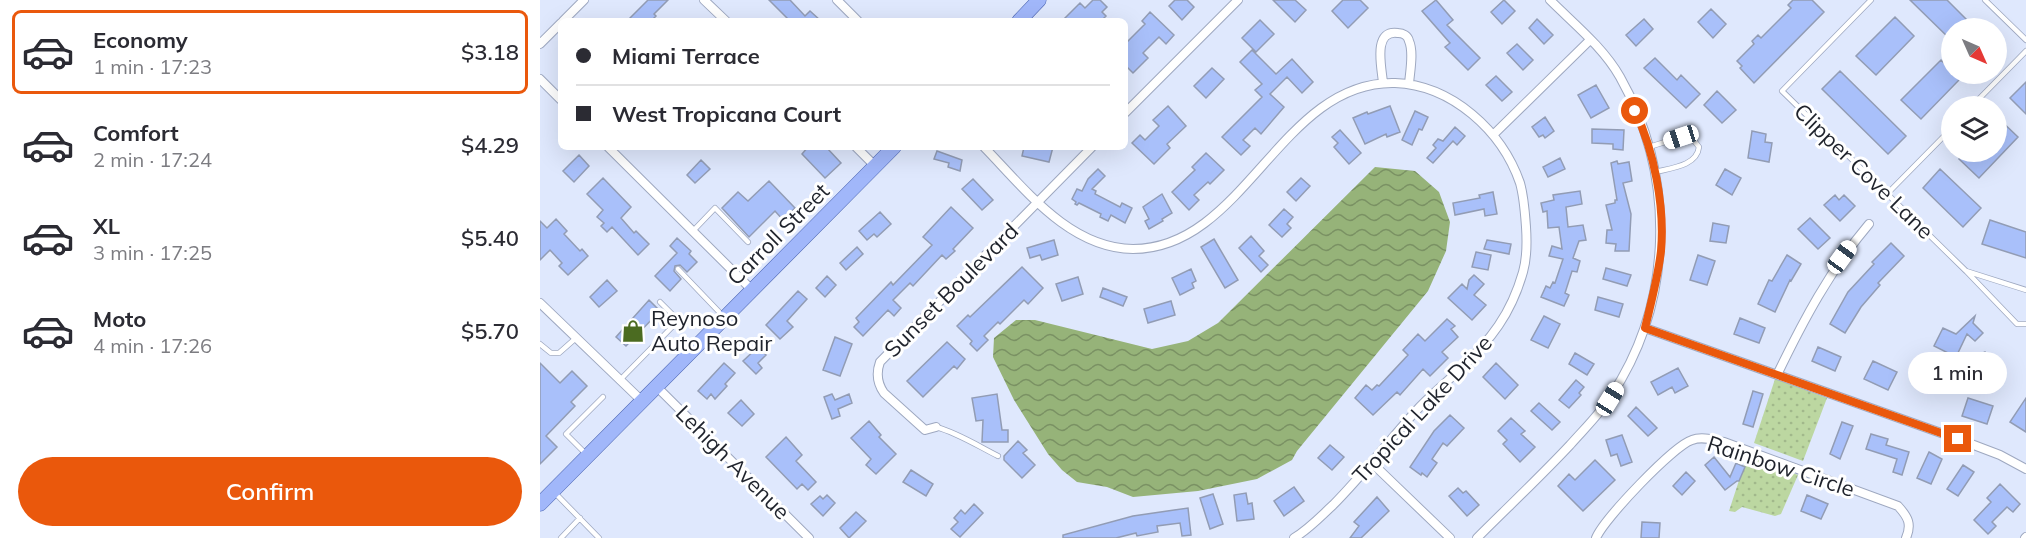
<!DOCTYPE html>
<meta charset="utf-8">
<style>
:root{--surface:#fff;--page:#f2f2f3;--text:#2b2b33;--muted:#7c7c81;--line:#e1e1e2;--accent:#ea580c}
body{margin:0;font-family:Mulish,sans-serif;background:var(--page);color:var(--text);height:100vh;display:flex;flex-direction:column;font-size:22px;white-space:nowrap}
*{box-sizing:border-box;margin:0}
p{font-size:20px;color:var(--muted)}
.icon{flex:none;width:33px;height:33px;fill:none;stroke:currentColor;stroke-width:2;stroke-linecap:round;stroke-linejoin:round}
.map{position:relative;flex:1;overflow:hidden}
.details{display:flex;flex-direction:column;background:var(--surface);width:540px}
.details>*{flex:none}
.hud{position:absolute;left:18px;top:18px;width:570px;height:132px;border-radius:9px;box-shadow:0 6px 24px #0002;display:grid;align-content:center;height:132px;padding:0 18px;background:var(--surface)}
.needle{width:39px;rotate:135deg}
.controls{position:absolute;left:1401px;top:18px;display:grid;gap:12px}
.controls a{display:grid;place-items:center;width:66px;height:66px;border-radius:50%;background:var(--surface);box-shadow:0 6px 24px #0002;font-size:30px}
.end{position:absolute;width:27px;height:27px;margin:-14px;border:8px solid #ea580c;background:#fff;box-shadow:0 0 0 3px #fff}
.from{border-radius:50%}
.bubble{position:absolute;height:42px;border-radius:21px;background:var(--surface);box-shadow:0 6px 24px #0002;font-size:20px;font-weight:600;line-height:42px;text-align:center}
.car{position:absolute;width:18px;height:36px;margin:-18px -9px;border-radius:8px;box-shadow:0 0 4px 2px #0007;background:linear-gradient(#fff 24%,#345 0 40%,#fff 0 76%,#345 0 86%,#fff 0)}
.hud b{display:flex;align-items:center;gap:21px;height:57px;font-size:22px}
.hud b+b{border-top:2px solid var(--line)}
.hud i{width:15px;height:15px;background:var(--text)}
ul{padding:10px 0 0;list-style:none}
li{display:flex;align-items:center;gap:18px;height:84px;margin:0 12px 9px;padding:0 6px;border:3px solid transparent;border-radius:9px}
li div{flex:1}
li b{display:block;font-size:22px}
li em{font-style:normal;font-weight:600}
li.current{border-color:var(--accent)}
li>.icon{width:54px;height:54px;stroke-width:1.5}
.cta{display:flex;gap:12px;margin-top:auto;padding:12px 18px}
.cta a{flex:1;height:69px;border-radius:36px;background:var(--accent);color:#fff;font-size:24px;font-weight:600;line-height:69px;text-align:center}
main{display:flex;flex:1;min-height:0}
.map>svg:first-child{display:block}
.green{fill:url(#green-dots)}
.water{fill:url(#water-waves)}
.building{fill:#a9c0fa;stroke:#929cb4;stroke-width:1.5}
.lines{fill:none;stroke-linecap:round;stroke-linejoin:round}
.lane-casing{stroke:#9ea8c0;stroke-width:6}
.street-casing{stroke:#9ea8c0;stroke-width:10}
.primary-casing{stroke:#4b64b0;stroke-width:15}
.lane{stroke:#fff;stroke-width:4.5}
.street{stroke:#fff;stroke-width:8}
.primary{stroke:#a1b7fa;stroke-width:14}
.route{stroke:#ea580c;stroke-width:8}
.labels{text-anchor:middle;stroke-width:6;stroke-linejoin:round;paint-order:stroke}
.street-label{font-size:22px;fill:#1f232c;stroke:#fff}
.poi-label{font-size:22px;fill:#1f232c;stroke:#fff;text-anchor:start}
</style>
<main>
<section class="details">
<ul>
<li class="current"><svg class="icon" aria-label="car" viewBox="0 0 24 24"><path d="M5 17H2v-5l4-1 3-4h7l3 4 3 1v5h-3M9 17h6M6 11h13"/><circle cx="7" cy="17" r="2"/><circle cx="17" cy="17" r="2"/></svg><div><b>Economy</b><p>1 min · 17:23</p></div><em>$3.18</em></li>
<li><svg class="icon" aria-label="car" viewBox="0 0 24 24"><path d="M5 17H2v-5l4-1 3-4h7l3 4 3 1v5h-3M9 17h6M6 11h13"/><circle cx="7" cy="17" r="2"/><circle cx="17" cy="17" r="2"/></svg><div><b>Comfort</b><p>2 min · 17:24</p></div><em>$4.29</em></li>
<li><svg class="icon" aria-label="car" viewBox="0 0 24 24"><path d="M5 17H2v-5l4-1 3-4h7l3 4 3 1v5h-3M9 17h6M6 11h13"/><circle cx="7" cy="17" r="2"/><circle cx="17" cy="17" r="2"/></svg><div><b>XL</b><p>3 min · 17:25</p></div><em>$5.40</em></li>
<li><svg class="icon" aria-label="car" viewBox="0 0 24 24"><path d="M5 17H2v-5l4-1 3-4h7l3 4 3 1v5h-3M9 17h6M6 11h13"/><circle cx="7" cy="17" r="2"/><circle cx="17" cy="17" r="2"/></svg><div><b>Moto</b><p>4 min · 17:26</p></div><em>$5.70</em></li>
</ul>
<div class="cta"><a>Confirm</a></div>
</section>
<div class="map">
<svg width="1486" height="538" viewBox="0 0 1486 538">
<defs>
<pattern id="green-dots" width="8" height="8" patternUnits="userSpaceOnUse" patternTransform="scale(1.5)"><rect width="8" height="8" fill="#bcd7a1"/><path d="M2 2h.1M6 6h.1" fill="none" stroke="#a1b88b" stroke-width="1.8" stroke-linecap="round"/></pattern>
<pattern id="water-waves" width="16" height="10" patternUnits="userSpaceOnUse" patternTransform="scale(1.5)"><rect width="16" height="10" fill="#96b379"/><path d="M0 5q4-4 8 0t8 0" fill="none" stroke="#7a9163"/></pattern>
</defs>
<rect width="100%" height="100%" fill="#dfe8fd"/>
<path class="green" d="M1235,379L1287,398L1263,461L1214,443Z
M1207,456L1258,475L1241,514L1235,516L1202,507L1195,512L1189,511Z"/>
<path class="water" d="M835,167L875,171L899,192L910,222L906,251L888,291L757,451L752,460L717,479L658,491L593,497L567,487L537,482L522,470L508,454L474,400L453,357L454,338L476,320H495L612,349L648,341L678,323Z"/>
<path class="building" d="M108,0H128L114,14L116,16L111,21H87Z
M229,0H250L265,16L270,11L281,21H250Z
M553,0H560L567,7L562,12L566,16L561,21H522L540,3L545,8Z
M635,0H647L654,7L642,20L629,6Z
M733,0H755L766,10L755,22Z
M803,0H820L828,8L808,28L792,11Z
M896,0L913,20L907,25L940,58L928,70L905,47L910,43L882,11Z
M964,0L975,11L962,24L951,12Z
M1253,0H1272L1284,12L1214,83L1200,68L1202,66L1197,61L1214,44L1212,41L1218,35L1221,38L1251,8L1248,5Z
M1370,0H1407L1435,28H1412V41Z
M1171,9L1186,24L1173,38L1158,22Z
M610,12L634,35L626,44L619,37L603,53L608,58L593,73L585,65V44L605,24L602,21Z
M1355,17L1374,36L1336,75L1316,56Z
M997,19L1013,35L1004,44L989,28Z
M1104,19L1113,29L1096,46L1086,35Z
M720,20L734,34L716,52L702,38Z
M977,44L993,60L983,70L967,53Z
M712,50L736,74L752,59L773,82L762,93L747,77L730,94L744,107L721,134L715,128L703,140L710,146L701,155L682,137L722,97L715,90L722,84L700,62Z
M1115,58L1137,80L1141,75L1160,94L1146,108L1104,68Z
M1401,60L1412,71V74L1420,79L1381,119L1361,100Z
M672,68L684,79L666,98L654,86Z
M1300,71L1366,136L1348,154L1282,89Z
M956,76L972,92L962,101L946,85Z
M1486,82V114L1470,98Z
M1056,85L1069,108L1051,118L1038,95Z
M1177,91L1196,110L1182,123L1164,105Z
M628,106L646,126L627,144L630,148L614,164L592,143L600,135L605,140L619,126L613,120Z
M850,106L860,132L847,137L846,134L825,144L813,118L827,112L828,114Z
M875,111L888,117L882,130L879,129L872,145L862,140Z
M1456,116L1478,137L1439,178L1419,159L1426,152H1456Z
M1005,117L1014,131L1005,138L1003,135L999,137L992,127Z
M915,127L925,136L917,145L913,141L893,163L887,158L896,148L893,145L898,139L903,141Z
M1052,129L1084,130L1083,150L1073,149V144L1052,143Z
M800,130L821,153L809,164L794,147L798,143L792,137Z
M1212,131L1226,134L1225,142L1232,143L1229,162L1208,158Z
M268,147H286L301,163L285,178L262,154Z
M484,147H513L509,162L482,156Z
M397,151L422,160L420,171L408,167L409,163L394,159Z
M666,153L684,170L670,184L668,182L654,195L659,200L649,210L632,192L655,170L652,167Z
M39,155L49,166L34,182L23,171Z
M1020,158L1025,169L1008,177L1003,167Z
M161,160L170,169L155,183L147,175Z
M1077,161L1078,164L1089,162L1092,181L1083,183L1091,214L1089,251H1075L1076,244L1066,243L1067,230H1072L1066,205L1075,203V200H1077L1071,163Z
M558,169L565,176L552,189L556,191L555,194L580,207L582,203L592,208L585,223L571,215L568,221L560,217L561,214L539,203L537,205L535,204L536,202L532,199L537,189L542,191L548,179Z
M1185,169L1201,178L1192,195L1176,185Z
M1400,169L1441,208L1423,227L1383,188Z
M63,178L91,207L81,218L94,233L96,231L109,244L98,255L72,227L67,232L61,226L64,223L57,217L63,210L47,194Z
M761,178L770,186L756,201L747,192Z
M433,179L453,200L442,210L422,189Z
M229,181L255,208L243,220L235,211L209,237L182,208L198,192L208,201Z
M1040,191L1042,204L1026,207L1028,227L1043,225L1046,240L1039,241L1033,258L1040,261L1037,272L1032,271L1025,293L1029,295L1024,306L1001,297L1006,286L1010,288L1013,282L1015,283L1023,259L1009,256L1012,246L1022,249L1019,227L1008,228L1007,211L1003,212L1001,203L1014,200L1013,195Z
M953,192L957,214L945,216L944,209L915,215L913,203L940,198L939,195Z
M622,194L632,213L622,219L623,221L609,229L605,221L609,219L603,207Z
M1295,195L1299,200L1304,195L1315,206L1300,221L1284,205Z
M411,207L433,228L413,249L415,251L406,259L402,255L373,286L370,283L353,300L361,308L354,316L348,310L323,336L314,327L319,322L316,318L351,282L353,285L392,245L383,237Z
M744,209L753,217L747,224L751,228L742,237L729,225Z
M340,212L351,224L337,237L334,234L327,240L319,231Z
M1270,218L1290,238L1278,249L1258,229Z
M16,219L27,231L24,234L40,251L42,249L48,256L28,275L19,266L22,263L10,250L0,260V221L7,228Z
M1450,220L1486,232V258L1442,244Z
M1173,223L1189,226L1186,243L1170,241Z
M711,236L724,251L719,256L728,265L721,272L699,248Z
M137,238L151,251L149,254L157,262L147,272L140,265L135,266L134,271L141,279L130,291L115,276L137,253L130,246Z
M674,239L698,280L685,288L661,247Z
M514,240L518,255L502,260L500,255L490,258L487,248Z
M947,240L971,244L969,254L944,249Z
M1351,243L1364,256L1338,283L1340,285L1321,307L1305,333L1290,324L1308,292L1334,264L1332,262Z
M317,247L323,254L306,270L300,263Z
M936,252L951,255L948,270L932,267Z
M1158,255L1175,261L1167,285L1150,280Z
M1247,255L1261,264L1251,281L1250,280L1235,312L1218,304L1229,280L1232,281Z
M482,267L503,288L488,304L484,300L460,324L458,322L444,336L448,340L437,351L430,344L432,341L417,326L428,315L430,317Z
M1066,268L1091,275L1087,286L1063,279Z
M651,269L656,281L652,283L654,288L640,295L632,278Z
M934,275L944,284L934,295L946,305L932,320L908,298L922,284L927,289L929,280Z
M287,276L296,285L285,297L276,288Z
M538,277L543,294L522,301L516,284Z
M67,280L77,291L59,307L50,297Z
M563,288L587,297L583,306L560,297Z
M258,291L267,299L247,321L253,327L240,339L226,325Z
M1058,297L1083,304L1079,317L1055,310Z
M109,300L120,311L86,346L76,337Z
M631,301L635,315L608,323L604,309Z
M1004,316L1020,324L1008,348L991,340Z
M1435,316L1433,323L1443,333L1435,341L1427,334L1416,357L1394,346L1403,328L1416,334Z
M1200,318L1225,328L1219,343L1194,334Z
M907,319L915,326L911,329L918,337L902,352L908,358L890,376L883,369L860,395L857,392L833,415L815,398L826,385L832,390L837,385L839,386L868,355L863,350L878,334L885,341Z
M295,337L312,344L300,376L283,370Z
M407,342L425,359L417,369L414,366L383,397L367,381Z
M218,347L226,355L218,363L222,368L216,374L203,361Z
M1278,347L1301,357L1295,371L1272,361Z
M1445,352L1456,378L1438,385L1427,360Z
M1035,353L1054,364L1047,375L1029,364Z
M1333,361L1357,372L1348,390L1324,379Z
M0,363L20,383L32,371L47,386L31,402L35,406L6,436L17,447L0,464Z
M184,363L195,373L185,384L187,386L175,399L171,394L167,399L158,391Z
M956,363L978,385L965,399L943,377Z
M1138,368L1148,386L1135,393L1132,387L1118,395L1111,382Z
M1036,380L1044,387L1039,393L1041,395L1029,408L1019,400Z
M1213,391L1223,394L1213,427L1203,424Z
M292,394L295,400L309,394L312,403L298,409L300,416L292,419L284,397Z
M457,394L462,430H468V442H442L443,420L436,421L432,398Z
M1428,398L1453,406L1447,424L1422,416Z
M1486,398V432L1470,422Z
M201,400L214,414L202,426L188,413Z
M999,403L1020,422L1012,430L991,411Z
M1096,407L1117,428L1108,436L1088,416Z
M910,415L924,428L907,446L903,443L892,459L897,463L887,477L882,473L881,475L870,467L894,431Z
M971,418L985,431L981,434L995,447L980,462L963,444L967,440L958,431Z
M329,421L341,435L339,437L356,454L336,474L326,465L331,459L311,438Z
M1302,422L1313,426L1300,459L1290,454Z
M1331,434L1348,439L1346,445L1369,452L1362,475L1353,472L1357,459L1326,449Z
M1082,435L1092,462L1081,466L1077,454L1071,456L1066,440Z
M246,437L262,455L256,461L276,482L268,490L262,484L257,489L226,457Z
M478,441L487,450L483,453L495,465L482,478L464,460V456Z
M790,445L804,457L792,470L778,458Z
M1389,452L1402,459L1391,484L1377,478Z
M1174,457L1190,477L1196,463L1205,467L1199,481H1197L1185,490L1165,465Z
M1055,460L1075,480L1043,511L1018,486L1029,474L1035,480Z
M1423,465L1434,472L1418,496L1407,489Z
M371,470L393,484L386,496L363,482Z
M1146,472L1155,481L1142,495L1133,486Z
M1460,484L1480,504L1473,512L1467,507L1452,522L1456,526L1448,534L1434,520L1451,502L1447,498Z
M754,487L764,501L744,516L734,501Z
M918,488L923,493L926,491L939,505L927,516L909,496Z
M706,493L708,504L712,503L714,519L697,521L694,495Z
M673,494L683,524L670,529L660,498Z
M287,495L295,503L283,516L271,504L280,496L283,499Z
M1267,495L1288,504L1281,519L1261,511Z
M837,497L849,511L821,538H810L819,526L814,522Z
M434,504L443,513L420,537L411,529L418,522L414,518L421,510L425,514Z
M648,508L651,535L642,536L640,523L617,526L618,532L597,536L596,533L576,538H523V535L593,516Z
M316,512L326,521L309,538L300,528Z
M1102,522L1120,523L1119,538H1101Z"/>
<g class="lines">
<g class="lane-casing">
<path id="lane" d="M1331,0L1242,91L1426,271L1486,290
M1445,0L1486,40
M1432,106L1486,51
M1109,147L1141,137L1152,138L1159,147C1157,166 1131,168 1115,172
M1347,194L1412,128
M153,231L175,208L208,242
M138,269L183,316
M1427,272L1477,324H1486
M0,344L11,353H19L36,338
M79,381L134,325L132,314L120,302
M396,427C418,433 438,446 458,456
M46,454L26,434L63,397
M15,493L59,538
M21,538L40,518"/>
</g>
<g class="street-casing">
<path id="street" d="M164,0L186,21
M297,0L318,21
M23,21L44,0
M0,44L21,23
M0,79L21,100
M843,83C842,69 832,29 858,33C863,33 868,36 869,41C874,52 870,71 869,84
M585,113L698,0
M953,135L1050,40
M68,147L212,290
M316,147L335,166
M444,147C485,189 529,248 593,249C705,249 741,80 855,83C912,85 962,131 980,183C984,197 985,213 986,227C987,242 987,258 983,272C971,314 951,340 919,370C905,384 888,397 875,412C847,443 822,476 793,505C780,517 769,529 754,538
M0,303L102,401
M1105,328L1418,439L1460,455L1486,469
M1237,375C1263,321 1290,270 1329,224
M116,386L269,538
M396,427L385,430L344,393C337,383 336,373 340,362L552,147
M832,463L910,538
M937,538C968,507 1000,477 1030,445C1044,429 1060,414 1071,396C1134,301 1136,176 1080,77C1063,47 1034,24 1010,0
M1056,538C1064,519 1133,446 1152,440C1162,436 1174,440 1184,442L1358,506C1368,517 1372,524 1366,538
M1485,538L1486,537"/>
</g>
<g class="primary-casing">
<path id="primary" d="M479,21L499,0
M0,504L354,147"/>
</g>
<use href="#lane" class="lane"/>
<use href="#street" class="street"/>
<use href="#primary" class="primary"/>
</g>
<g class="lines">
<path class="route" d="M1095,111C1114,151 1125,206 1121,251C1118,277 1111,303 1105,328L1418,439"/>
</g>
<defs>
<g id="shop-bare" transform="scale(1.8)"><path d="M-5-2.5h2.3a2.7 3.5 0 0 1 5.4 0H5L5.5 6h-11ZM-1.5-2.5h3a1.5 2.3 0 0 0-3 0Z" fill="#4b6b21" stroke="#fff" stroke-width="2.5" paint-order="stroke"/></g>
</defs>
<g fill-rule="evenodd">
<use href="#shop-bare" x="93" y="331"/>
</g>
<g class="labels">
<g class="street-label">
<text transform="translate(1324 171) rotate(44)" y="8">Clipper Cove Lane</text>
<text transform="translate(238 234) rotate(-45)" y="8">Carroll Street</text>
<text transform="translate(411 290) rotate(-45)" y="8">Sunset Boulevard</text>
<text transform="translate(882 409) rotate(-47)" y="8">Tropical Lake Drive</text>
<text transform="translate(193 462) rotate(45)" y="8">Lehigh Avenue</text>
<text transform="translate(1241 466) rotate(18)" y="8">Rainbow Circle</text>
</g>
<g class="poi-label">
<text x="111" y="326">Reynoso<tspan x="111" dy="25">Auto Repair</tspan></text>
</g>
</g>
</svg>
<div class="controls">
<a><svg class="needle" viewBox="-14 -14 28 28"><path d="M0-13l5 13h-10z" fill="#e53935"/><path d="M0 13l5-13h-10z" fill="#7c7c81"/></svg></a>
<a><svg class="icon" aria-label="layers" viewBox="0 0 24 24"><path d="M12 4l9 5-9 5-9-5zM3 14l9 5 9-5"/></svg></a>
</div>
<i class="end from" style="left:1095px;top:111px"></i>
<i class="end" style="left:1418px;top:439px"></i>
<div class="bubble" style="left:1368px;top:352px;width:99px">1 min</div>
<i class="car" style="left:1141px;top:137px;rotate:252deg"></i>
<i class="car" style="left:1302px;top:257px;rotate:36deg"></i>
<i class="car" style="left:1070px;top:399px;rotate:32deg"></i>
<div class="hud">
<b><i class="from"></i>Miami Terrace</b>
<b><i></i>West Tropicana Court</b>
</div>
</div>
</main>
